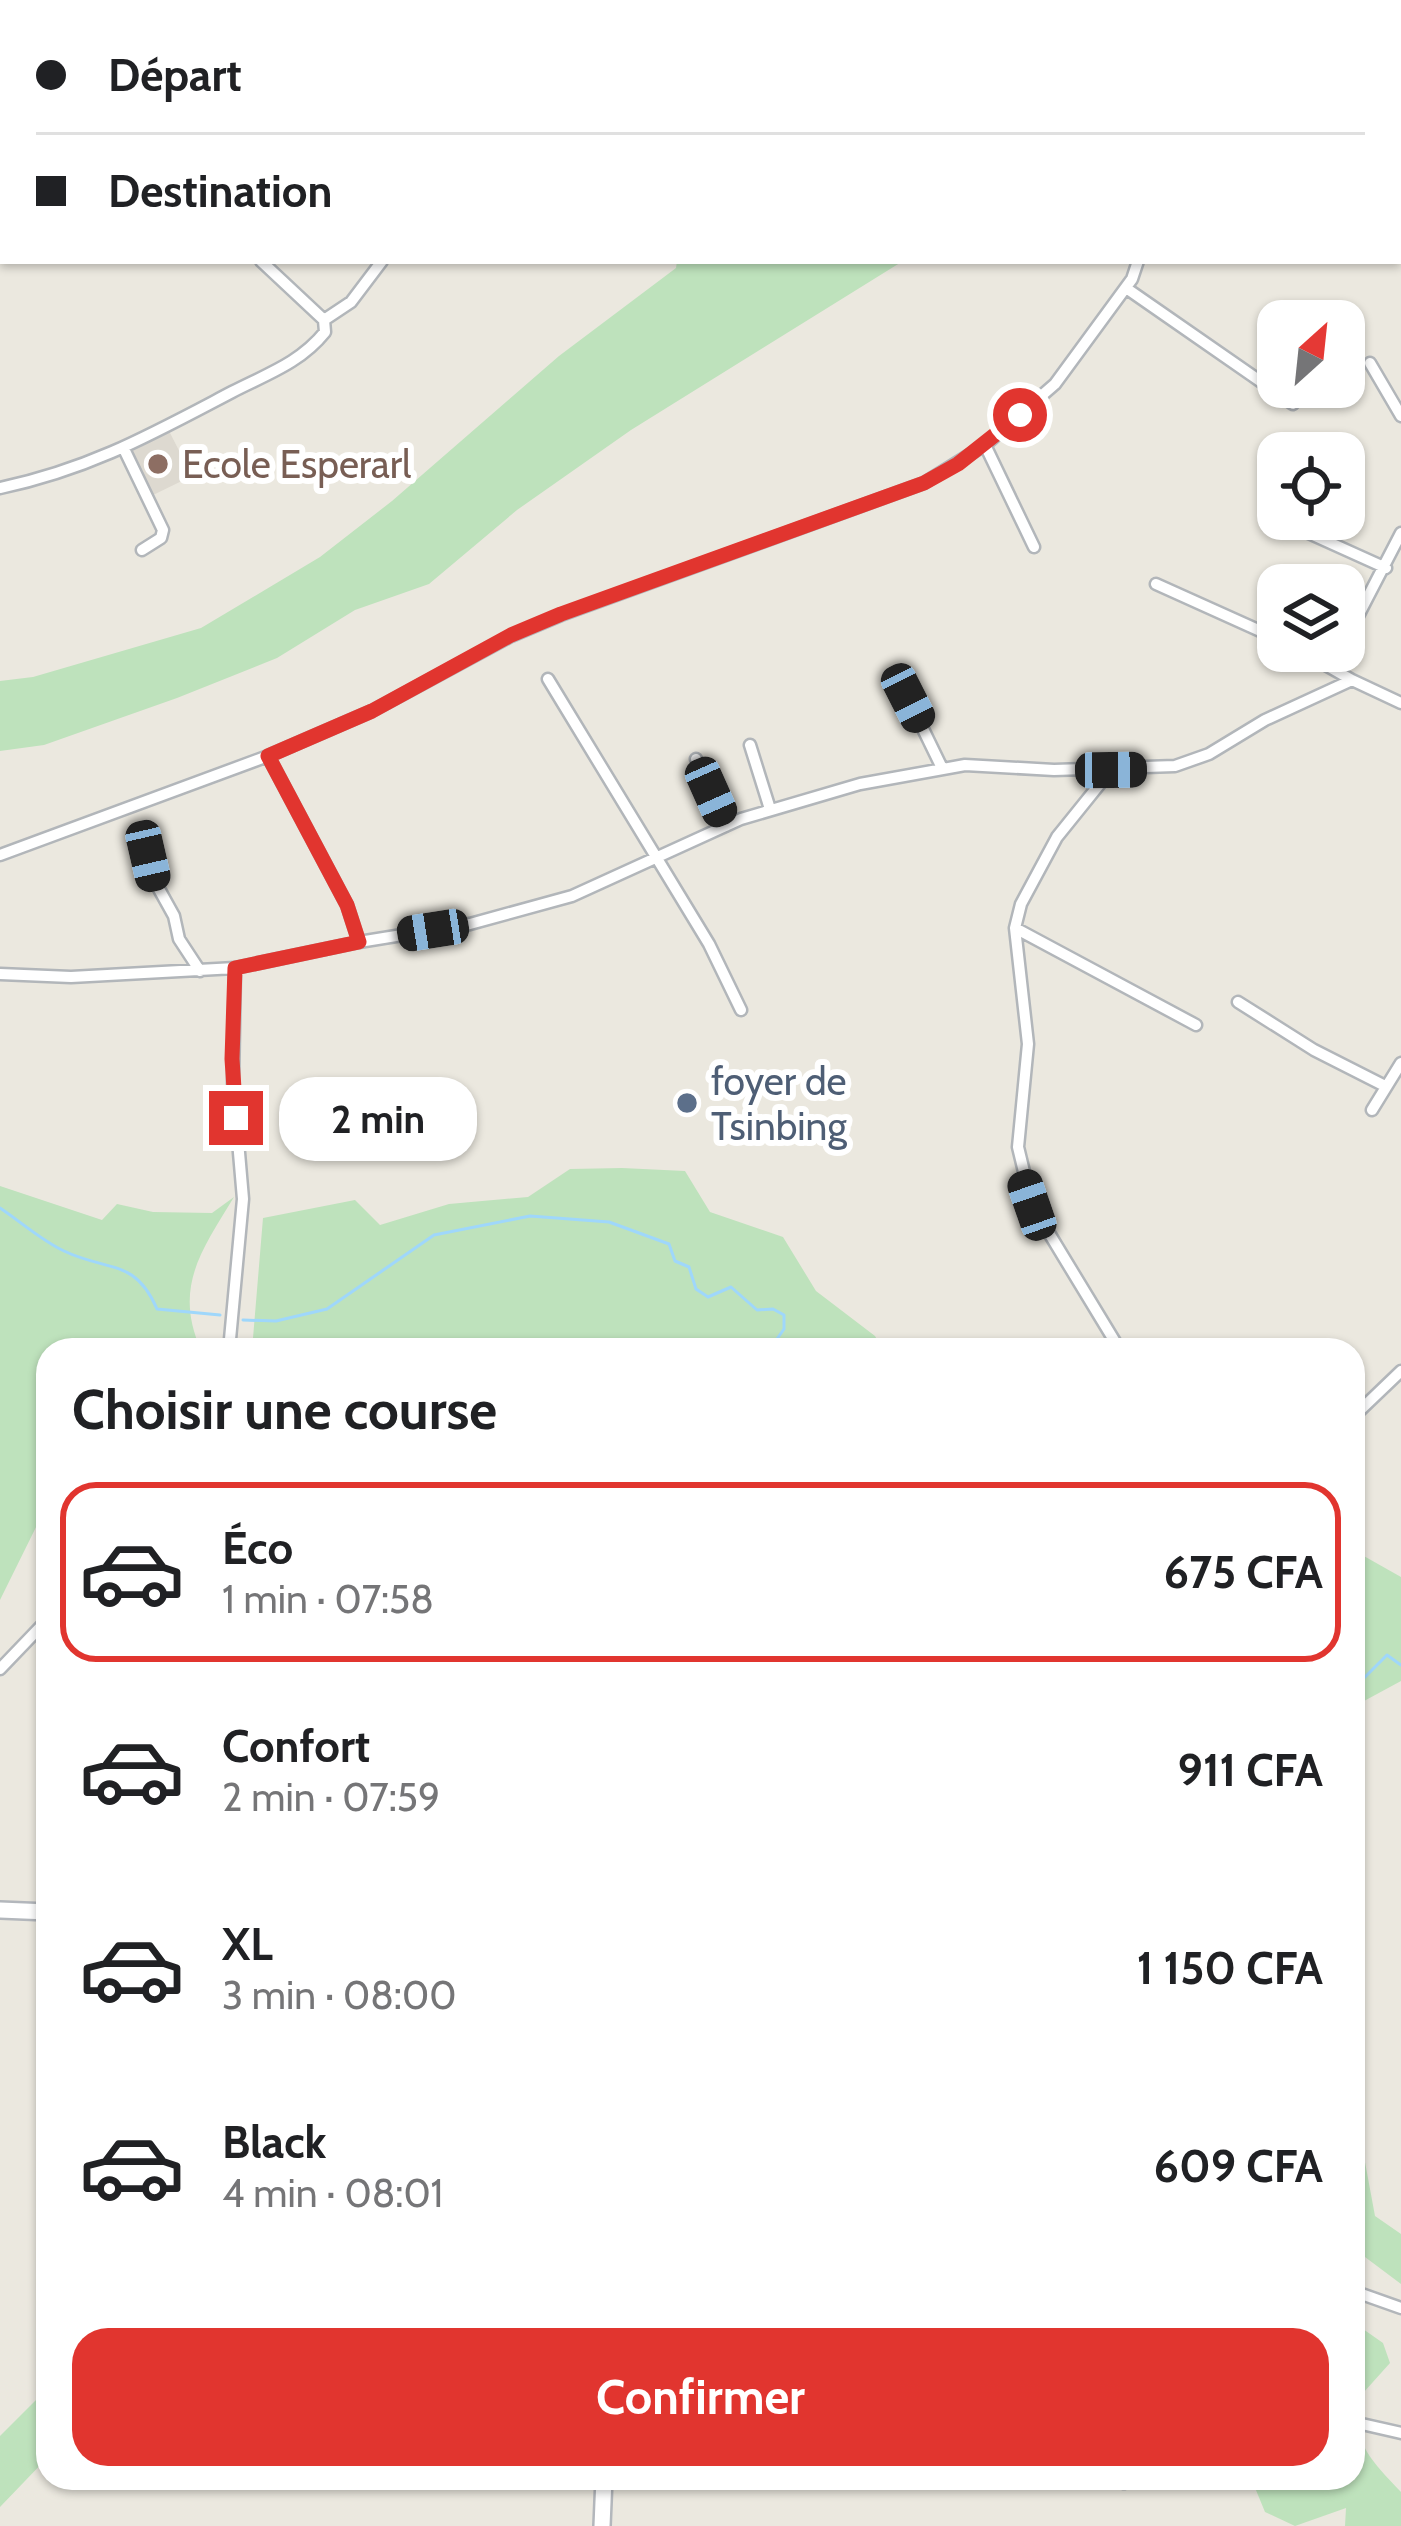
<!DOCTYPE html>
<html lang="fr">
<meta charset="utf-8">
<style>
:root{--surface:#fff;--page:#f2f2f2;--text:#202124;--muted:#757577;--line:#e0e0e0;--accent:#e1352f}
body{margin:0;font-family:Cabin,sans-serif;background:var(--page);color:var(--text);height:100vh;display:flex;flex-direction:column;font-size:45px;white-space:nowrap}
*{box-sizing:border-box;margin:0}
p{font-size:39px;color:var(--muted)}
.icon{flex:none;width:66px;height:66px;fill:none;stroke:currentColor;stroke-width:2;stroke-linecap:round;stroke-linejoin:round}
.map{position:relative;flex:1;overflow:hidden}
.panel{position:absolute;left:36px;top:1338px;width:1329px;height:1152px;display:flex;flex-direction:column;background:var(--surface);border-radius:36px;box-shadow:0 3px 9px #0004}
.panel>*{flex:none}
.guide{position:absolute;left:0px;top:0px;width:1401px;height:264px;box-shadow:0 3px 9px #0004;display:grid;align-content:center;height:264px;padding:0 36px;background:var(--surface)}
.needle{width:78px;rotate:27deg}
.controls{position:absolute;left:1257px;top:300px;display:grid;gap:24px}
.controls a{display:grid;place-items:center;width:108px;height:108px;border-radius:24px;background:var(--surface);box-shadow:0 3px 9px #0004;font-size:60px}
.end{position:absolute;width:54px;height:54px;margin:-27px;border:15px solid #e1352f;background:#fff;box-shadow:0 0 0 6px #fff}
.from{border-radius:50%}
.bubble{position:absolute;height:84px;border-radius:36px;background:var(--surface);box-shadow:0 3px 9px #0004;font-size:39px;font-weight:700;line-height:84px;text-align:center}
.car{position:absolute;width:36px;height:72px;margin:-36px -18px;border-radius:15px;box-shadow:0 0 9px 3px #0007;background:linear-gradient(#222 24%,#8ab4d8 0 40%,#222 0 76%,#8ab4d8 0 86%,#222 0)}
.guide b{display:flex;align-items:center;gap:42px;height:114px;font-size:45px}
.guide b+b{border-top:3px solid var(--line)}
.guide i{width:30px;height:30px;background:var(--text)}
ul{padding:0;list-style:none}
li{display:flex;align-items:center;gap:36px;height:180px;margin:0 24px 18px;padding:0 12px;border:6px solid transparent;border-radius:36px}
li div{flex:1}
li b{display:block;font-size:45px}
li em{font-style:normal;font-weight:700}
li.current{border-color:var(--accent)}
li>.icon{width:108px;height:108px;stroke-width:1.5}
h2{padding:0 36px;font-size:54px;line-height:144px}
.cta{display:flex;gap:24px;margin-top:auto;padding:24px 36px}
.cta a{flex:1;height:138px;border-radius:36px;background:var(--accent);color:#fff;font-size:48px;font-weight:700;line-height:138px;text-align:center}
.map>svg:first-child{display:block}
.education{fill:#ddd9d0}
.green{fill:#bee2bc}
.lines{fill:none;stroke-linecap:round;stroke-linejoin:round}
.stream{stroke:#9fd7fb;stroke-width:3}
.minor-casing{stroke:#b2b6ba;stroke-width:15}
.secondary-casing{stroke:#b3b7bc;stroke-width:20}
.minor{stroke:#fff;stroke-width:10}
.secondary{stroke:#fff;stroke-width:15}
.route{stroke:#e1352f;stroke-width:15}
.education-dot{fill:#8d6e63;stroke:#fff;stroke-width:4.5}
.service-dot{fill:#5c6f8a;stroke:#fff;stroke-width:4.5}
.labels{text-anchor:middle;stroke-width:12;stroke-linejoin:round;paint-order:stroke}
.education-label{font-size:39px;fill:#785e54;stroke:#fff;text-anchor:start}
.service-label{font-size:39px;fill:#4e5e75;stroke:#fff;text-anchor:start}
</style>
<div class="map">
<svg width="1401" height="2526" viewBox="0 0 1401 2526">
<rect width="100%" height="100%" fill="#ebe8df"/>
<path class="education" d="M169,431L192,476L147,498L125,453Z"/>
<path class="green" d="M677,261H903L631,430L517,510L429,584L355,610L277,658L177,698L44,745L0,751V681L33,677L201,628L320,557L392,501L559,356L676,268Z
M622,1168L685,1171L710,1212L783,1237L816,1291L875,1336L883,1350H252L263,1218L355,1200L380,1225L449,1204L528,1197L570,1169Z
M0,1186L102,1220L117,1204L153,1212L212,1213L234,1197C202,1250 173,1287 201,1350H48V1487L42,1515L0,1600Z
M1355,1551L1401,1577V1681L1353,1707Z
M1353,2068L1360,2080V2135L1375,2216L1401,2234V2284L1353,2248Z
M1353,2322L1383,2343L1390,2363L1355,2402C1356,2447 1371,2460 1401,2492V2526H1345L1346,2508L1295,2526L1265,2512L1251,2478H1353Z
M48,2388V2457L0,2507V2436Z"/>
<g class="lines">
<path class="stream" d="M0,1208C21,1222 42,1241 64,1251C108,1272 135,1258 157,1309L220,1315
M243,1320L276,1321L327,1309L434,1235L530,1216L609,1222L669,1244L675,1261L689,1267L696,1289L708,1297L731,1287L757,1310L773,1309L784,1315V1329L772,1346L774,1350
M1353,1689L1387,1655L1401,1665"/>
<g class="minor-casing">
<path id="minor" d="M121,0L122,3
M883,0L885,3
M0,187L3,184
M1398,189H1401
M1126,288L1293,404
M324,320L351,302L382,261
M1370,363L1401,416
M985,445L1034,547
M124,449L163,530L161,538L142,550
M0,488C90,469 152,434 232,392C267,374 300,363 325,332L324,320L261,261
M1267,498L1278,508
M1291,519L1304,531L1386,568
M1156,584L1278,639
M1344,643L1401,533
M1301,651L1352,680
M1332,668L1340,651
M548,679L709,944L741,1010
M908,698L942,768
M750,745L770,809
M696,759L726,826
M1111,770L1057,837L1021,904L1015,928L1028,1044L1018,1147L1032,1205L1120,1350
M0,855L268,756
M149,856L154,880L174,916L179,939L200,971
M1015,928L1196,1025
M359,942L347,905L268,756L372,711L511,636L561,615L924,483L985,445L1055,384L1132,279L1138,261
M0,974L71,977L235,968L359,942L470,924L572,896L741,819L860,784L965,765L1054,770L1175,766L1209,754L1265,720L1352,680L1401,703
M1238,1002L1314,1050L1385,1086
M1372,1110L1401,1063
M229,1350L243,1199L233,1083L235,968
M1353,1417L1401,1371
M0,1669L48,1619
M1353,2291L1401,2308
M1353,2422L1401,2433
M1122,2478L1124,2483"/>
</g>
<g class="secondary-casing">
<path id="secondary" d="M0,1910L48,1912
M602,2526L604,2478"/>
</g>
<use href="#minor" class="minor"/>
<use href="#secondary" class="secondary"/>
</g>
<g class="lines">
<path class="route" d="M236,1118L232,1059L235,968L359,942L347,905L268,756L372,711L511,635L561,614L924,483L958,464L1020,415"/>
</g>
<circle class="education-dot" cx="158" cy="464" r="12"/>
<circle class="service-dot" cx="687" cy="1103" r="12"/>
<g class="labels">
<g class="education-label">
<text x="182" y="478">Ecole Esperarl</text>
</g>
<g class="service-label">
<text x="711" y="1095">foyer de<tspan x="711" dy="45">Tsinbing</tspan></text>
</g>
</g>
</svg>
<div class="controls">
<a><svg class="needle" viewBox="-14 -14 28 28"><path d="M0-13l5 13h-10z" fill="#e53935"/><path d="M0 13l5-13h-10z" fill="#757577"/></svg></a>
<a><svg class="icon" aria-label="locate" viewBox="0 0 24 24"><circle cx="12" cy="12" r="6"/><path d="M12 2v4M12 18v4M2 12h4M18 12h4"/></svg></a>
<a><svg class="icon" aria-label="layers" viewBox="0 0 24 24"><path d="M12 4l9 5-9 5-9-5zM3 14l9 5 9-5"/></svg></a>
</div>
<i class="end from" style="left:1020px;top:415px"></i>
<i class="end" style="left:236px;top:1118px"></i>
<div class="bubble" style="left:279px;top:1077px;width:198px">2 min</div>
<i class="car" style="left:908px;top:698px;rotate:153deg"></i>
<i class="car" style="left:1111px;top:770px;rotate:89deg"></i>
<i class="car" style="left:711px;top:792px;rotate:156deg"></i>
<i class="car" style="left:148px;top:856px;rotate:167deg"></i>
<i class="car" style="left:433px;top:930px;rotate:261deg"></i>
<i class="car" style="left:1032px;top:1205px;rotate:341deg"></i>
<div class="guide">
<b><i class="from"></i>Départ</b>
<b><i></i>Destination</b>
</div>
<section class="panel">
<h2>Choisir une course</h2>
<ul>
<li class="current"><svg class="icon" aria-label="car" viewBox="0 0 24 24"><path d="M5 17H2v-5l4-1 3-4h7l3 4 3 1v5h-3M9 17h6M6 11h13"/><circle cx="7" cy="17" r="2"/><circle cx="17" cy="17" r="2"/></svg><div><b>Éco</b><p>1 min · 07:58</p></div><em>675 CFA</em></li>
<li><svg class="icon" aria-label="car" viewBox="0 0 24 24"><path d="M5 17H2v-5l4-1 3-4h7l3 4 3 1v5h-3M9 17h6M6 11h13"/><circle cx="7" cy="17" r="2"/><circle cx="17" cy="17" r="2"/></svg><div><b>Confort</b><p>2 min · 07:59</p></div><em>911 CFA</em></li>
<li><svg class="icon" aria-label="car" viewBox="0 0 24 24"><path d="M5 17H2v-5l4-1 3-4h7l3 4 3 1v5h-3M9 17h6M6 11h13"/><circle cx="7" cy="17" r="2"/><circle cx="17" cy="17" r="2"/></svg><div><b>XL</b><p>3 min · 08:00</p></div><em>1 150 CFA</em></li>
<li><svg class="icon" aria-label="car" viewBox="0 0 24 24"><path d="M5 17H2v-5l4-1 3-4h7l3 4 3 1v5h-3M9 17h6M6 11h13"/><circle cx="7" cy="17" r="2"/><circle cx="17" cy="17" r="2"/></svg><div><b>Black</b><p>4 min · 08:01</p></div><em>609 CFA</em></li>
</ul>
<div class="cta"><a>Confirmer</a></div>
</section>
</div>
